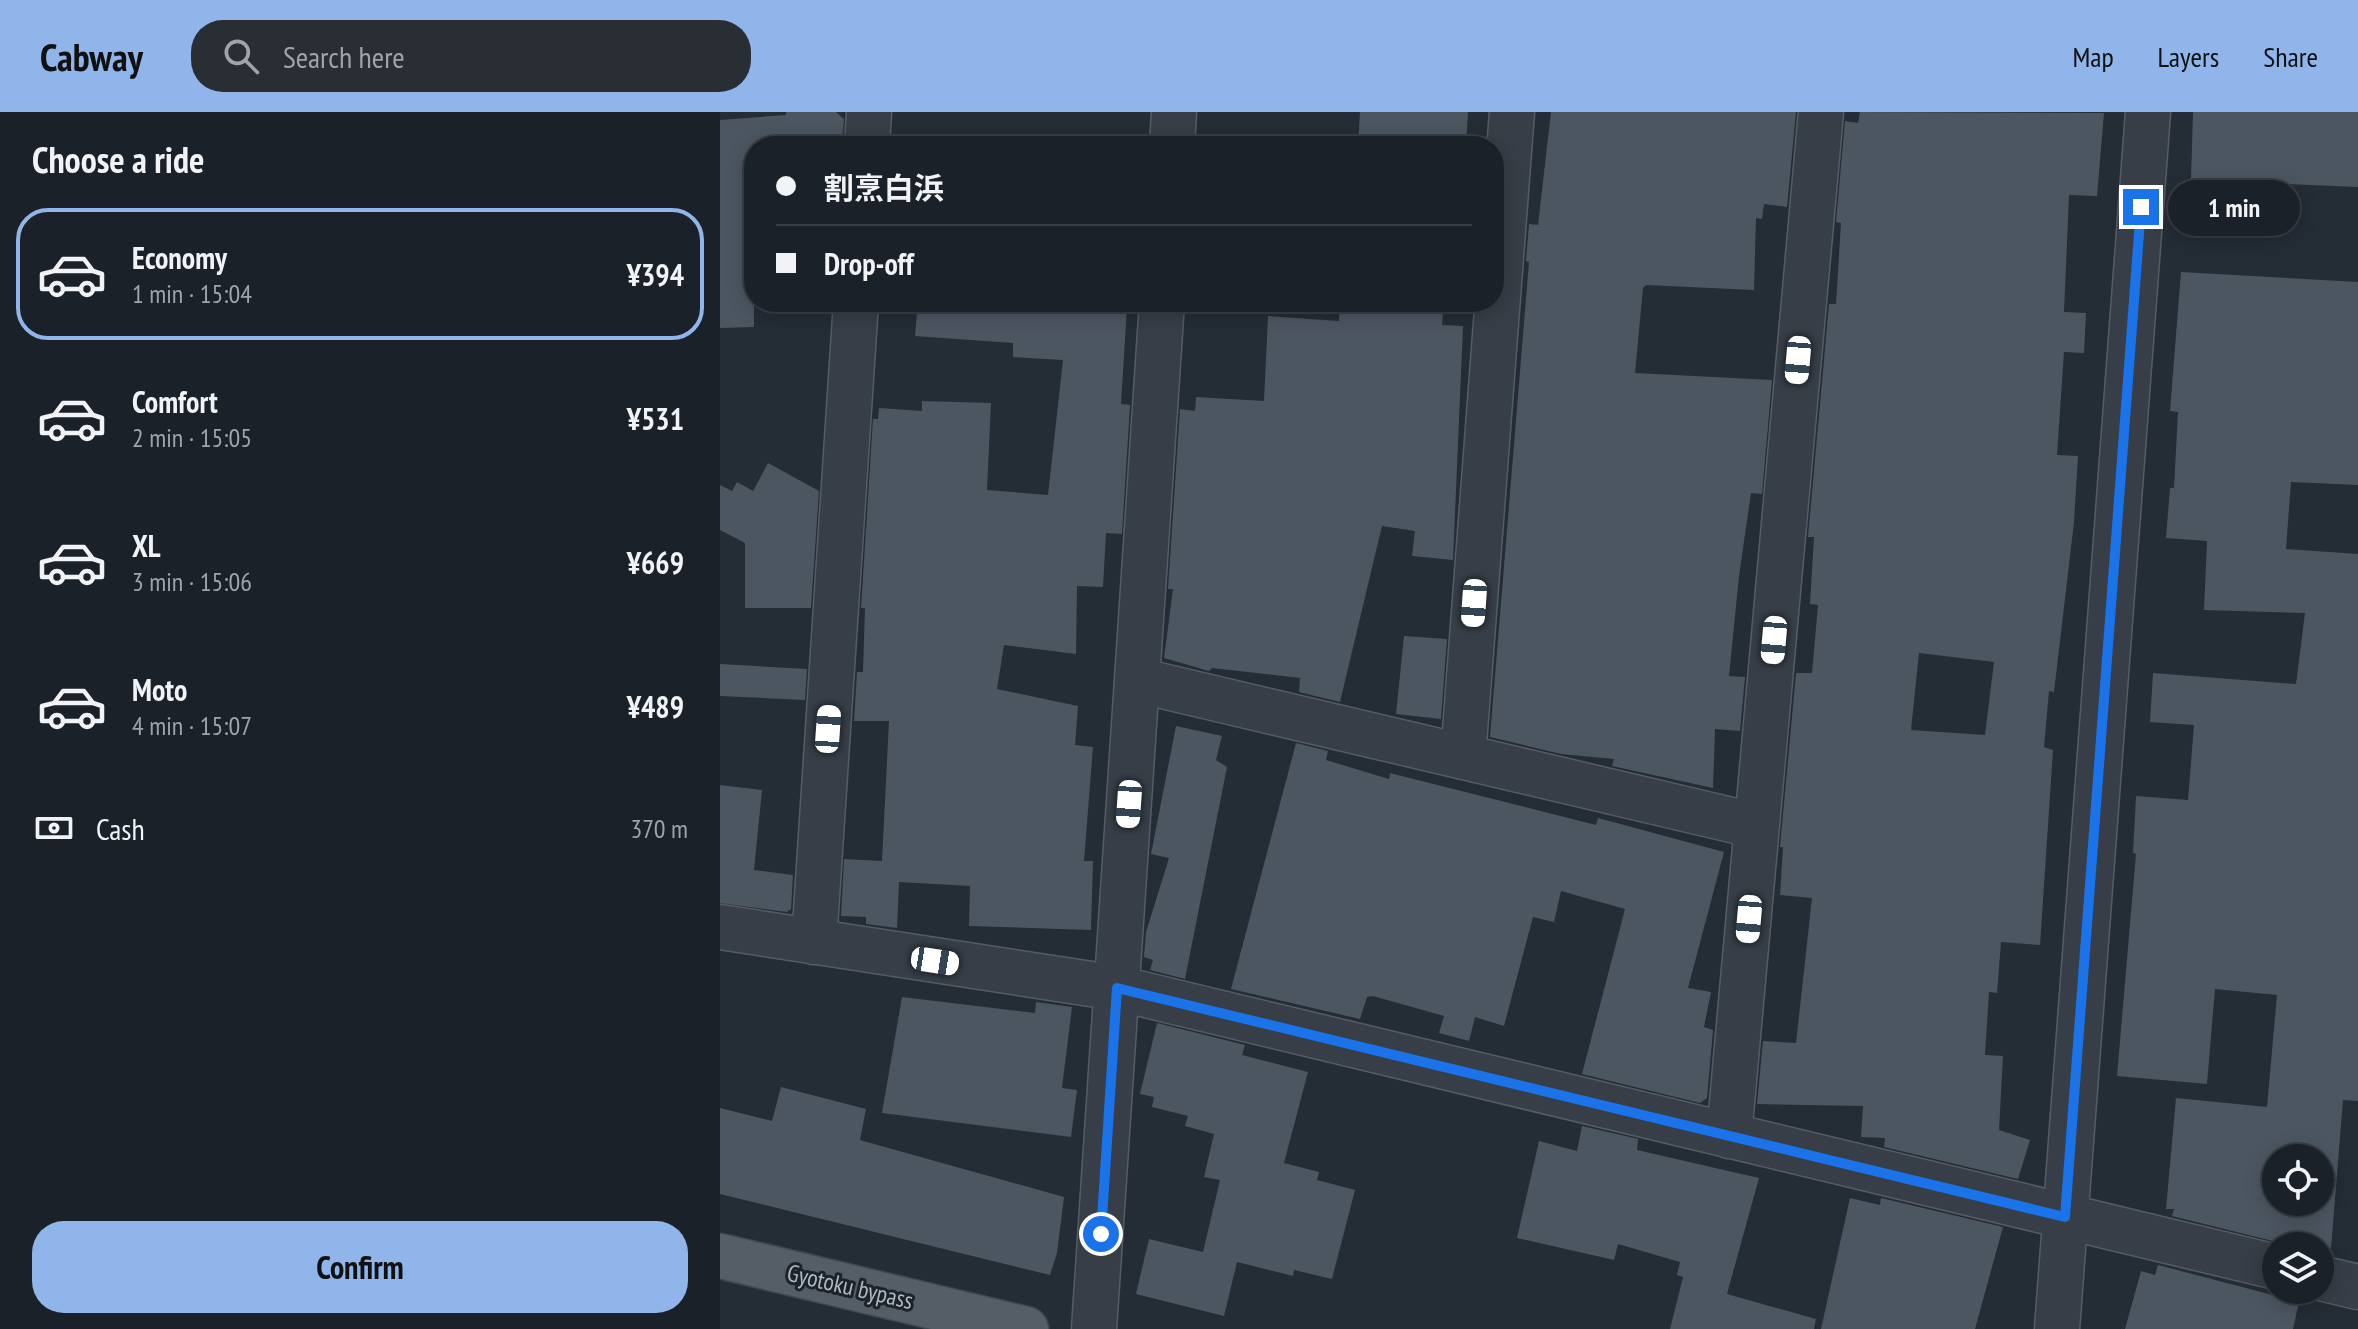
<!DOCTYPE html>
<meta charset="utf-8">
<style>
:root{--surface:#1b2128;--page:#282e34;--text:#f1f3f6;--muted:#a0a3a8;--line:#393e45;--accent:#90b5ea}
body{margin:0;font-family:"PT Sans Narrow","Noto Sans JP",sans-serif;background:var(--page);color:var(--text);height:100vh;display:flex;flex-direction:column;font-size:30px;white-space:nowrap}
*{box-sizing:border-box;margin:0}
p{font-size:26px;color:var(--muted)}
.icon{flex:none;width:44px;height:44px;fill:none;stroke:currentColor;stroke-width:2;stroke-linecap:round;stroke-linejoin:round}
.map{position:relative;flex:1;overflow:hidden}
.drawer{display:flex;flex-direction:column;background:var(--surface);width:720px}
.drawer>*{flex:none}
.guide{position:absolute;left:24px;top:24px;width:760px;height:176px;border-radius:32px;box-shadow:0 4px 20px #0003,0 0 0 2px var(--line);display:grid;align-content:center;height:176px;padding:0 32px;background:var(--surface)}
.tools{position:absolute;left:1542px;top:1032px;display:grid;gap:16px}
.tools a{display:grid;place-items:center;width:72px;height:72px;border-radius:50%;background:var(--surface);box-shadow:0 4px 20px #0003,0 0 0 2px var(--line);font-size:40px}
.end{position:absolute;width:36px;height:36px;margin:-18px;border:10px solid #1a73e8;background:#fff;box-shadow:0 0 0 4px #fff}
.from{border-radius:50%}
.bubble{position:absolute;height:56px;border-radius:28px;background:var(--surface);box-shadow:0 4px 20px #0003,0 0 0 2px var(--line);font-size:26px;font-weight:600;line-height:56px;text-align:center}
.car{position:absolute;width:24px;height:48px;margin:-24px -12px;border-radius:10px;box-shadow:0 0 6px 2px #0007;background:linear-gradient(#fff 24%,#345 0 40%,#fff 0 76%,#345 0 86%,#fff 0)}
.guide b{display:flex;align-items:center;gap:28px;height:76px;font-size:30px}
.guide b+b{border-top:2px solid var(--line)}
.guide i{width:20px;height:20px;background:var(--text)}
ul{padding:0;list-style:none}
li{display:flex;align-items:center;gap:24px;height:132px;margin:0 16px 12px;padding:0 16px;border:4px solid transparent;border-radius:32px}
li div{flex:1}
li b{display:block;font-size:30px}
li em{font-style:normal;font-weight:600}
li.on{border-color:var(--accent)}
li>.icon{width:72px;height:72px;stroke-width:1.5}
h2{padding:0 32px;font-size:36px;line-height:96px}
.pay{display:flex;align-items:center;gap:20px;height:88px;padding:0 32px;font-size:30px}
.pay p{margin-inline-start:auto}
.primary-button{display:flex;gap:16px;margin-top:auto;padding:16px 32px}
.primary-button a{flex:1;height:92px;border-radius:32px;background:var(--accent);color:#111;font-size:32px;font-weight:600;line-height:92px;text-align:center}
header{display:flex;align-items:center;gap:48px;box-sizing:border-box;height:112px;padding:0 40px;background:var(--accent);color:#111}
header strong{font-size:38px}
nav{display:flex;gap:44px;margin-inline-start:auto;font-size:28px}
.search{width:560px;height:72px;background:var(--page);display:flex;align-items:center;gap:20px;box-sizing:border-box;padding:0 28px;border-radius:32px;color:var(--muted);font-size:30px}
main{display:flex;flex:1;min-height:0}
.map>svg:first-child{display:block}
.building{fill:#4c5661;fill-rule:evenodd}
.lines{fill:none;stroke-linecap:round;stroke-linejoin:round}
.minor-casing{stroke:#555c64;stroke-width:47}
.major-casing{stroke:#404750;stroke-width:47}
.minor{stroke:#373e47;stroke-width:44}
.major{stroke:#555d67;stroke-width:44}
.route{stroke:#1a73e8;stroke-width:10}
.labels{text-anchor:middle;stroke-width:6;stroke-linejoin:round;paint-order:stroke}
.street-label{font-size:24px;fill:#b2b9c3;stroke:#1c232b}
</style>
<header>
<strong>Cabway</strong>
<div class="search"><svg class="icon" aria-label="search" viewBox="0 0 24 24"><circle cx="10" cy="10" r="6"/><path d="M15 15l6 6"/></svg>Search here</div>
<nav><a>Map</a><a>Layers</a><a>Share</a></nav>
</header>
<main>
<section class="drawer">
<h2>Choose a ride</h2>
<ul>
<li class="on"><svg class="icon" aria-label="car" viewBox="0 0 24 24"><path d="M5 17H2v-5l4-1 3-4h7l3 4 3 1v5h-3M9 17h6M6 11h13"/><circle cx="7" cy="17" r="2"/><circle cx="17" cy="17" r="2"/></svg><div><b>Economy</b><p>1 min · 15:04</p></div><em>¥394</em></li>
<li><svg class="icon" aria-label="car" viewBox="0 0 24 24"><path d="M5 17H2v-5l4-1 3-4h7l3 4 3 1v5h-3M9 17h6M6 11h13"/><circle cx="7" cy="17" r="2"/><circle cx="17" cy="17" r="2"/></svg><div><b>Comfort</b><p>2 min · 15:05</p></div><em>¥531</em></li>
<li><svg class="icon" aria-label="car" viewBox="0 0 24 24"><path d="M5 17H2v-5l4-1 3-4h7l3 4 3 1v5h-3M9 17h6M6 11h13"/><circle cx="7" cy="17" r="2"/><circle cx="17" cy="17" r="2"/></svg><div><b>XL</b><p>3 min · 15:06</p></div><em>¥669</em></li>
<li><svg class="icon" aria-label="car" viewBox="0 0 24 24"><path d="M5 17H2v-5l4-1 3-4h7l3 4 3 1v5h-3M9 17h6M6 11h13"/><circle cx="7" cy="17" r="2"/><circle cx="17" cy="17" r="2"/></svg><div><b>Moto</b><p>4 min · 15:07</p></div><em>¥489</em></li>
</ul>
<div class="pay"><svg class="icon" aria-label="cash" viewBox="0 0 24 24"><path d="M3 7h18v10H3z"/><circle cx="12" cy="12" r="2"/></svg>Cash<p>370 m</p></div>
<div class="primary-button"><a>Confirm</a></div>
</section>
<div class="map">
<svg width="1638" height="1217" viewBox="0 0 1638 1217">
<rect width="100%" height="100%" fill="#242c36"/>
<path class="building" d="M66,0H116L124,7L122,34H34V215L0,216V8L66,3Z
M640,0H748L746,34H638Z
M831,0H1076L1067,95L1044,92L1042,107L1036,106L1034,178L926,173L923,176L915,261L1052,268L1042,382L1031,381L1019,464L1009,564L1025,565L1020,619L995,617L993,676L892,654L894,647L841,642L770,625L809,150L806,149L809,112L818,113Z
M1140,0L1384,1L1377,84L1349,83L1344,200L1366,201L1364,241L1344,240L1337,343L1358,344L1354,410L1334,580L1329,579L1324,635L1333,638L1320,833L1281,830L1277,881L1269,880L1265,943L1283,944L1279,1018L1310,1028L1298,1067L1164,1035L1165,1026L1141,1025L1143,994L1037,992L1043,929L1076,931L1092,786L1060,783L1063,735H1060L1076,561H1092L1098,493L1090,492L1094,425H1088L1109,192H1116L1121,111L1116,110L1125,9L1138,11ZM1199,541L1274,550L1265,623L1191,618Z
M1473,0H1638V75L1471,68Z
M1461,160L1638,170V373L1571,370L1566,437L1638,442V989L1623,988L1611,1136L1565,1132L1452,1104L1454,1097H1446L1456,986L1547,995L1557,883L1495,877L1487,972L1397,964L1416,742L1413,741L1416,684L1468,688L1474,613L1430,610L1433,561L1576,572L1585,501L1484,498L1487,429L1446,426L1450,376H1454L1458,300L1450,299ZM1556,1046H1600V1090H1556Z
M198,190H335L407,195L401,292L410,293L402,422L386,421L383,475L357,474L356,542L284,533L277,577L358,594L355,633L373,635L364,749H373L371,818L249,814L250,774L179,770L177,816L146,812V805L121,804L124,747L162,749L169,609H134L137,560H143L145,496H141L153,307H158L159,296L202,299V289L271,291L267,378L328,383L343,248L293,245V231L195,224Z
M620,190H724L722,213L743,214L733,448L692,444L695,419L662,414L620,590L579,580L580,566L492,556L489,559L444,546L453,477H448L460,297L475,299L476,285L544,289L548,204L619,209Z
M48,351L99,379L91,496H25V431L0,418V373L12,379L17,370L33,379Z
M684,524L727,527L721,607L676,602Z
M0,552L87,557L85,588L0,584Z
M456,614L502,624L496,648L507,655L465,867L430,858L433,848L424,845L426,820L449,746L431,742Z
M576,631L608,639L606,648L669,667L670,661L876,713L878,706L1004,740L968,876L991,880L984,915L993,918L987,986L980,991L862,962L905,797L841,779L834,810L813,805L784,914L755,905L749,929L719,921L724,904L653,884L647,885L640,907L511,877Z
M0,673L42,678L34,758L73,763L71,797L67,800L0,791Z
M182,885L315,901L316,890L352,895L342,976L357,978L351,1025L162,1001Z
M437,911L525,933L522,943L588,960L564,1051L599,1060L597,1068L635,1078L612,1167L574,1158L573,1164L517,1150L504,1204L416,1182L429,1127L483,1140L500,1068L484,1065L494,1022L465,1014L468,1004L432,995L434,985L420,982Z
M61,975L146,997L140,1028L344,1085L337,1141L330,1163L0,1082V996L52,1009Z
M862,1014L918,1027L917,1038L1039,1066L1007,1182L1096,1207L1094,1217H950L963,1165L957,1163L960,1150L898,1132L894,1148L797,1126L819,1029L857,1039Z
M1130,1086L1160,1093L1161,1086L1283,1115L1255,1217H1101Z
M1438,1153L1579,1190L1573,1217H1405L1421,1159L1435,1163Z"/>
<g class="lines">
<g class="minor-casing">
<path id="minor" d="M147,34L149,0
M452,34L454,0
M417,568L1037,714
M743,645L792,0
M0,815L397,876L1556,1155
M94,830L136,190
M1009,1024L1101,0
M1600,1166L1638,1175
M374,1217L442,190
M1337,1217L1428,0"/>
</g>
<g class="major-casing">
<path id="major" d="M0,1144L306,1217"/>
</g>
<use href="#minor" class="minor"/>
<use href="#major" class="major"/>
</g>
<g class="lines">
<path class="route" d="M381,1122L397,876L1345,1105L1421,95"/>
</g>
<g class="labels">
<g class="street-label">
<text transform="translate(130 1175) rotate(13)" y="8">Gyotoku bypass</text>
</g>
</g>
</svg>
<div class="tools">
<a><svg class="icon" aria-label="locate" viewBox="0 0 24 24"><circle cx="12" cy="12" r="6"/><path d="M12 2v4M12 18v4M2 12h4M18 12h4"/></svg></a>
<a><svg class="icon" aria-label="layers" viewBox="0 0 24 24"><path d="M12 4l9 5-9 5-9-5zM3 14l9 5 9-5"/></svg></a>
</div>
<i class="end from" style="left:381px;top:1122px"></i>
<i class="end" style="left:1421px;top:95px"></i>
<div class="bubble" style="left:1448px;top:68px;width:132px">1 min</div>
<i class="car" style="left:1078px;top:248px;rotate:185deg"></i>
<i class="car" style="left:754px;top:491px;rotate:184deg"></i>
<i class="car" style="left:1054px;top:528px;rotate:185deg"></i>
<i class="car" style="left:108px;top:617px;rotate:4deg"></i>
<i class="car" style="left:409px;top:692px;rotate:184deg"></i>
<i class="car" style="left:1029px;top:807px;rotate:185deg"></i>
<i class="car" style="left:215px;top:849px;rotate:99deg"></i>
<div class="guide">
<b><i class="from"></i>割烹白浜</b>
<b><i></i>Drop-off</b>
</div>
</div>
</main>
